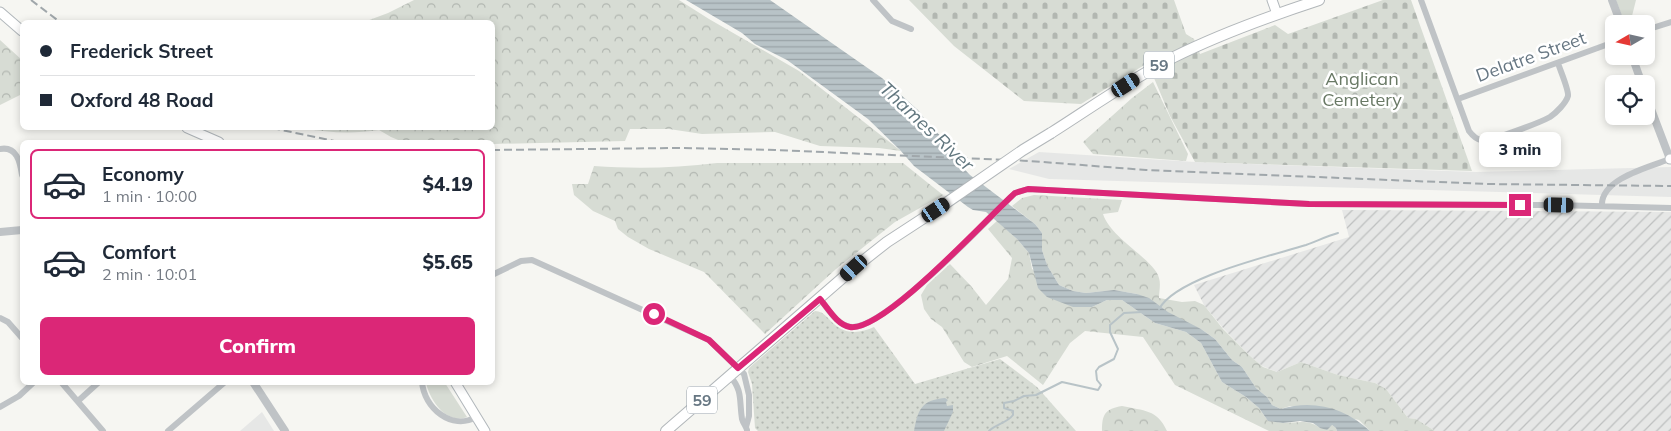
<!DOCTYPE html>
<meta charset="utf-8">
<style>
:root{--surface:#fff;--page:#f6f6f7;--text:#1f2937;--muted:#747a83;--line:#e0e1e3;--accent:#db2777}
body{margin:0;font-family:Mulish,sans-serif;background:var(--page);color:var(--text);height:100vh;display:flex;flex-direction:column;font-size:19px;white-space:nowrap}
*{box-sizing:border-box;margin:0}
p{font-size:16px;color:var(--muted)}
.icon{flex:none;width:28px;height:28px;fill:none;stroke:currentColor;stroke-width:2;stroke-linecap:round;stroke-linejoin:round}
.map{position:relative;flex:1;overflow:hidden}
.sheet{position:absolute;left:20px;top:140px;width:475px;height:245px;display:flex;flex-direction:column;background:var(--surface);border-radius:8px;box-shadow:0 2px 8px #0003}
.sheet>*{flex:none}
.guide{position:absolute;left:20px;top:20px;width:475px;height:110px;border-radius:8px;box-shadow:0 2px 8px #0003;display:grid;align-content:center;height:110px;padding:0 20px;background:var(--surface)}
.needle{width:32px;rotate:261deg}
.controls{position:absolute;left:1605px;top:15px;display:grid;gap:10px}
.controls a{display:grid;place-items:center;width:50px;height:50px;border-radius:8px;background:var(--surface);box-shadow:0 2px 8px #0003;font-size:25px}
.end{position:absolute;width:22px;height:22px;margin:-11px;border:6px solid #db2777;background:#fff;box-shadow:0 0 0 2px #fff}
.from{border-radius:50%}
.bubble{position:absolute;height:35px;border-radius:8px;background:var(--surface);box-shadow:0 2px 8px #0003;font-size:16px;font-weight:800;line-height:35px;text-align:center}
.car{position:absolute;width:15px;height:30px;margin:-15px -8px;border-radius:6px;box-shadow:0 0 4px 1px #0007;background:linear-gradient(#222 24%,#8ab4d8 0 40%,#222 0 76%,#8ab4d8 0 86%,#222 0)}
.guide b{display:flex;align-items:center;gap:18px;height:48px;font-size:19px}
.guide b+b{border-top:1px solid var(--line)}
.guide i{width:12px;height:12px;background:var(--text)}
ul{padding:9px 0 0;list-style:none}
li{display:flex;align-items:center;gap:15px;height:70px;margin:0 10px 8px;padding:0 10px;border:2px solid transparent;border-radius:8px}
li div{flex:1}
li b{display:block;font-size:19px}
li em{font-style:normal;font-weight:800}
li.on{border-color:var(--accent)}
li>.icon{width:45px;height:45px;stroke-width:1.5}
.button{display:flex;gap:10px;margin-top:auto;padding:10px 20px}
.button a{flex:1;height:58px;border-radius:8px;background:var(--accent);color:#fff;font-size:20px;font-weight:800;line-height:58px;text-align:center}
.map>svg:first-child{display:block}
.built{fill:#e6e7e6}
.industrial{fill:url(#industrial-furrows)}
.grass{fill:url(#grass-dots)}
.forest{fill:url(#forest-crowns)}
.cemetery{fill:url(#cemetery-stones)}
.park{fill:#d7dcd4}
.water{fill:url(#water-rules)}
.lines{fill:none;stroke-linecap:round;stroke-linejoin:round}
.stream{stroke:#b8c3c7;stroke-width:2}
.secondary-casing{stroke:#b1b7bb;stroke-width:11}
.primary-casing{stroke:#b2b7ba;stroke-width:12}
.minor{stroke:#bfc3c6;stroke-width:6}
.tertiary{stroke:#bfc3c6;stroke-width:8}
.secondary{stroke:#fff;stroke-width:9}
.primary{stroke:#fff;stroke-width:10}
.rail{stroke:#a0a7ab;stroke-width:2;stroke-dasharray:8 4;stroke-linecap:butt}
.primary-bridge-casing{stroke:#b2b7ba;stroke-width:12;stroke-linecap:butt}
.primary-bridge{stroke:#fff;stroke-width:10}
.route{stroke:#db2777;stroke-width:6}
.labels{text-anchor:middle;stroke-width:5;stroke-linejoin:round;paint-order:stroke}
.shield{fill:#fff;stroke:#949fa8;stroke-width:1}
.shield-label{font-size:16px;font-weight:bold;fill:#667682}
.street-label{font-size:18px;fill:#667682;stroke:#fff}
.park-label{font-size:18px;fill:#697965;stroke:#fff}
.water-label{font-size:19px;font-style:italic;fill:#62777f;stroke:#fff}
</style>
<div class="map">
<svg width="1671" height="431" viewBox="0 0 1671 431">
<defs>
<pattern id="industrial-furrows" width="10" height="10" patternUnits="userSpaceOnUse" patternTransform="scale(1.25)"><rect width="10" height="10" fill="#e6e7e6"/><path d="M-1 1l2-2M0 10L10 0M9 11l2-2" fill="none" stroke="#bec0c0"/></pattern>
<pattern id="grass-dots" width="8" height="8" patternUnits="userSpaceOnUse" patternTransform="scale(1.25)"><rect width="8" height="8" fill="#d7dcd4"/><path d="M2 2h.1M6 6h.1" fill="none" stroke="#b2b7b1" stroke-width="1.8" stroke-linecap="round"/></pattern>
<pattern id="forest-crowns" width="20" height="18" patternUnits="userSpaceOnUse" patternTransform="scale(1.25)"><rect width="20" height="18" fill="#d7dcd4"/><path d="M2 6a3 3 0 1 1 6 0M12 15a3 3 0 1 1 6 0" fill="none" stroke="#b2b7b1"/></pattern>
<pattern id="cemetery-stones" width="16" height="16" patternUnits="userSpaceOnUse" patternTransform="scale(1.25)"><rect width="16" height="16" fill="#d7dcd4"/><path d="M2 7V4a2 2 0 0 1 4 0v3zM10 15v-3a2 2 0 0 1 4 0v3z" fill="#b2b7b1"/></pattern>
<pattern id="water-rules" width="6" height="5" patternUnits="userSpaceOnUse" patternTransform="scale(1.25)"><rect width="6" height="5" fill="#b8c3c7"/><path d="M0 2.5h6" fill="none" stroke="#99a3a7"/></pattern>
</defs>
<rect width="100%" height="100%" fill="#f6f6f2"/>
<path class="built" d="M1039,152L1195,162L1476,172L1671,167V197L1049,179L1009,169Z
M262,412L274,431H240Z"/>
<path class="industrial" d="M1342,210L1671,212V431H1435L1416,419L1408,418L1386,389L1375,383L1338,375L1301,362L1277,372L1262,366L1249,355L1223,328L1204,305L1194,285L1349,237Z"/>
<path class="grass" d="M815,311C825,312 827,318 834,324C846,335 861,333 874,327L915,384L1000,359L1037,387L1076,431H758L755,428L752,384L748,372L749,368Z"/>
<path class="forest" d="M414,0H679L709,19L799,71L901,151L879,148L820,146L775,132L702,134L669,129H630L625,141L493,144L403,142L391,137L379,130C354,134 328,133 303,128H492V22H364L388,13Z
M0,40L22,60V94L0,105Z
M1153,82L1188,154L1186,161L1093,154L1083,142L1132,98Z
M717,163H903L943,195L895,222L836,269L765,334L704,272L649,249L628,237L618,229L615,221L593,211L574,195L572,184H588L594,166C635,169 676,168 717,163Z
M1034,195L1122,200L1118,212L1103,214C1111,239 1155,260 1159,278C1161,284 1159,292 1159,298L1182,302L1195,301L1204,305L1223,329L1249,355L1263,367L1277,372L1301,362L1338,375L1375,383L1386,389L1408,418L1416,419L1435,431H1370L1359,420L1290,406L1281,409L1272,405L1267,397L1256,388L1242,367L1232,360L1215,339L1201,329L1184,322L1137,294L1114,290L1086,293L1073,291L1059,285L1047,265L1042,250V233L1035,224L1012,206L1022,198Z
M997,221L1017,239L1029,253L1032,269L1092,307L1107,300H1122L1155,323L1186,332L1201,343L1222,382L1246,397L1259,408L1268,421C1273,421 1279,423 1284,423C1298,423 1308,419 1320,428L1332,425L1336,428L1337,431H1269L1175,385L1143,337L1085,331L1070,343L1043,385L1007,356L972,367L964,362L942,327L931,319L924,309L921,295L927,285L950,264L971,286L986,305L1008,279L1012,258L988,229Z
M1122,406C1144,411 1157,409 1167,431H1102C1102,414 1105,409 1122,406Z"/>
<path class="cemetery" d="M909,0H1174L1186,34L1194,39L1200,54L1275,25L1288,34L1383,0H1411L1472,171L1195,162L1170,116L1154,78L1146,64L1081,104L1024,101L954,46Z"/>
<path class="park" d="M1616,0H1636L1630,24H1625Z
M426,383H445L467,417C446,425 430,400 426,383Z"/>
<path class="water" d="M686,0H770L882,78L919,111L926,121L954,150L956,154L954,158L970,175L1035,224L1042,233V250L1047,265L1059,285L1073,291L1086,293L1114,290L1137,294L1149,298L1168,312L1201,329L1215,339L1232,360L1242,367L1256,388L1267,397L1272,405L1281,409C1313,399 1346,408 1370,431H1337L1336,428L1332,425L1327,430L1320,428L1313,423L1300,421L1283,423L1268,421L1259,408L1246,397L1222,382L1201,343L1186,332L1155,323L1122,300H1107L1092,307H1073L1047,297L1038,288L1029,253L1017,239L986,212L973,210L968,207L914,166L900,150L868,119L787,60L755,44L742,33Z
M945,398L948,400L946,402L947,406L953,405V412L944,431H914C918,410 921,400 945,398Z"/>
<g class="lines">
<path class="stream" d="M1159,309C1177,277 1271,256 1306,245C1317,241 1327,236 1338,233
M989,431C996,424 1007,423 1013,415V411L1004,408V403L1014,401L1024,396L1036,395L1062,382L1098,390L1101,385L1097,380L1096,371L1099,367L1114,359L1118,349L1110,332V325L1124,313L1142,312"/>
<g class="secondary-casing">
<path id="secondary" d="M1272,0L1277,14
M0,12L22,31
M187,128L219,142
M1670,159H1671
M455,382L485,431"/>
</g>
<g class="primary-casing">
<path id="primary" d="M1051,133C1092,107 1131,79 1174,57C1220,34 1270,16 1319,0
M666,431L854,268L887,242L936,210"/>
</g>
<path class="minor" d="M873,0L892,21L911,29
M1421,0L1469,131C1472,135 1476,139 1481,140C1490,142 1541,122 1550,117C1556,113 1566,103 1568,96C1569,90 1560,70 1558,63
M1646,30L1671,22
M1458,99L1614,42
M0,149C17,146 20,162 22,175
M1602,206C1600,179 1649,167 1670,159
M492,275L521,261L532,260L709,340L744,374L749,395V416L746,427
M820,299C828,309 838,327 853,327C886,327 985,223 1011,197L1015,193L1028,189L1309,204L1554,205L1671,208
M0,318L8,322L22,338
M730,376C743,391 739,400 742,419C743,423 746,426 747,430
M61,382L103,431
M422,382C424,408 452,431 476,417
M78,401L99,382
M0,407L19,396L34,382
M168,431L225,382"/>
<path class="tertiary" d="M1612,0L1621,24
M1632,56L1642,84
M1646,96L1670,159
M0,232L22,230
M253,382L285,431"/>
<use href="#secondary" class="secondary"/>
<use href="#primary" class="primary"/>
<path class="rail" d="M31,0L60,22
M272,128L339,142
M492,150L678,148L775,150L1030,161L1146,170L1487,184L1671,186"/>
<g class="primary-bridge-casing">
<path id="primary-bridge" d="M936,210L1023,150L1051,133"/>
</g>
<use href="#primary-bridge" class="primary-bridge"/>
</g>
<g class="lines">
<path class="route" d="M654,314L709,340L738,368L820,299C828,308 837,325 850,327C884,332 987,218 1015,193L1028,189L1309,204L1520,205"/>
</g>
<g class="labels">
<g class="shield">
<rect x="1144" y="51.5" width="30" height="27" rx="4"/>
<rect x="687" y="386.5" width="30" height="27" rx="4"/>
</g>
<g class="shield-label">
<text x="1159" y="71">59</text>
<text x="702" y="406">59</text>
</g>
<g class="street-label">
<text transform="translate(1531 57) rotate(-20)" y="6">Delatre Street</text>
</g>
<g class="park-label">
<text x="1362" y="85">Anglican<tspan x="1362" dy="21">Cemetery</tspan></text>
</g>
<g class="water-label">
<text transform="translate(927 126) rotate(43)" y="7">Thames River</text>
</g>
</g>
</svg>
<div class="controls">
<a><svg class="needle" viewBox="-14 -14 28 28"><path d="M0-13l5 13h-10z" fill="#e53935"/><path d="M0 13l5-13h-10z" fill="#747a83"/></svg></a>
<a><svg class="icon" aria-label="locate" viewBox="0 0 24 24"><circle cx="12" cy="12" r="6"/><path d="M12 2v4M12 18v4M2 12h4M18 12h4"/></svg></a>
</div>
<i class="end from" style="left:654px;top:314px"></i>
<i class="end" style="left:1520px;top:205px"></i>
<div class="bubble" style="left:1479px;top:132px;width:82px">3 min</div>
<i class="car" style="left:1126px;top:85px;rotate:57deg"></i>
<i class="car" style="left:1559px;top:205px;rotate:91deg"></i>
<i class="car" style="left:936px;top:210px;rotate:56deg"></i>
<i class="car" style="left:854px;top:268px;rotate:228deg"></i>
<div class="guide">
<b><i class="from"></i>Frederick Street</b>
<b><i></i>Oxford 48 Road</b>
</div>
<section class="sheet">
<ul>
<li class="on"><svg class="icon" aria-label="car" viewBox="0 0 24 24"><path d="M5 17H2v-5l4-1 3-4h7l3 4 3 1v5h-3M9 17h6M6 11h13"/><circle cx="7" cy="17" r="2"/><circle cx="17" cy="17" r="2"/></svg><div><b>Economy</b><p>1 min · 10:00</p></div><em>$4.19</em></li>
<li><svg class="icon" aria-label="car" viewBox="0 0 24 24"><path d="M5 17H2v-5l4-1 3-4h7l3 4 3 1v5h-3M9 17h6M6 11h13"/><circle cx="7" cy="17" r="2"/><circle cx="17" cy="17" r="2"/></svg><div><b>Comfort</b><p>2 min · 10:01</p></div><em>$5.65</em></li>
</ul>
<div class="button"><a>Confirm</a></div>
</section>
</div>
